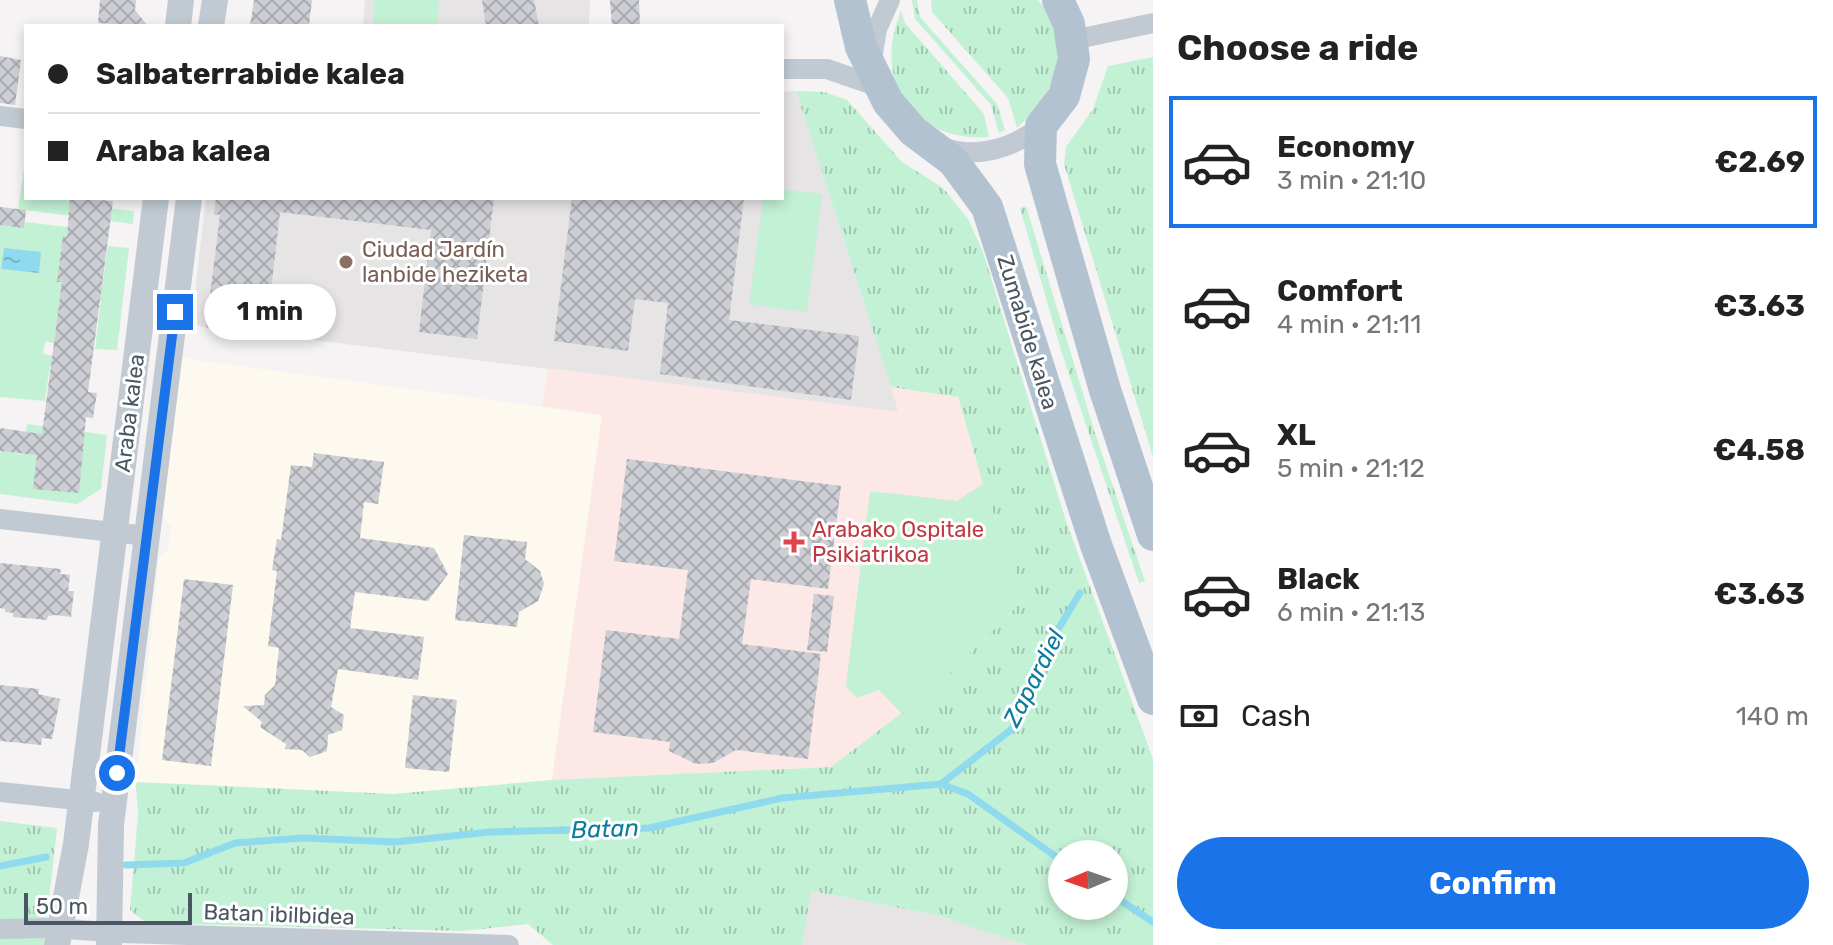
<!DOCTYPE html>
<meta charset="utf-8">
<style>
:root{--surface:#fff;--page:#f6f6f6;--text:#222;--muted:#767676;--line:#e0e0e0;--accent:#1a73e8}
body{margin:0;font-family:Rubik,sans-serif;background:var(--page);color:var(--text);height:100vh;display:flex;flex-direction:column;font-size:30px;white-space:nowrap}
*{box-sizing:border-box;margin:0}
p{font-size:26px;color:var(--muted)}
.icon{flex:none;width:44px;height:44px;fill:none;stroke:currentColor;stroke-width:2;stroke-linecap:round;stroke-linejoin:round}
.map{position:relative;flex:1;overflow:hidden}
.panel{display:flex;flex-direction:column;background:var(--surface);width:680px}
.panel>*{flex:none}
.top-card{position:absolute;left:24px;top:24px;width:760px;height:176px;border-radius:0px;box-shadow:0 4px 12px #0003;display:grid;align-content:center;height:176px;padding:0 24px;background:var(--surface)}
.needle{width:52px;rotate:268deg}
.controls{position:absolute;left:1048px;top:840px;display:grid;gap:16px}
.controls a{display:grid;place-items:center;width:80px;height:80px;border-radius:50%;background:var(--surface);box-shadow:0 4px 12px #0003;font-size:40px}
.scale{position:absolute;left:24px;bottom:20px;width:168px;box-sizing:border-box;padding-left:8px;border:4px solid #4a5661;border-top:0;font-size:22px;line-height:28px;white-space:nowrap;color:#4a5661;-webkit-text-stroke:6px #fff;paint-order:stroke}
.end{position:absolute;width:36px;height:36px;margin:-18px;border:10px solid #1a73e8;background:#fff;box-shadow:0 0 0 4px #fff}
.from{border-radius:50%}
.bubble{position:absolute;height:56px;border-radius:28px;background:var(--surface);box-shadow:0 4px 12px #0003;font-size:26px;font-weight:700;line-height:56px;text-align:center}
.top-card b{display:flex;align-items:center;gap:28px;height:76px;font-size:30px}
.top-card b+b{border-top:2px solid var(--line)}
.top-card i{width:20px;height:20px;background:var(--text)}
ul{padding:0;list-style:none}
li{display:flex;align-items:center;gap:24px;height:132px;margin:0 16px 12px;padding:0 8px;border:4px solid transparent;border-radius:0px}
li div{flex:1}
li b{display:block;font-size:30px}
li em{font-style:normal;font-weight:700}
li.on{border-color:var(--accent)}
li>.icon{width:72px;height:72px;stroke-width:1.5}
h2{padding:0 24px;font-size:36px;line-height:96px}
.pay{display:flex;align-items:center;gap:20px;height:88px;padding:0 24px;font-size:30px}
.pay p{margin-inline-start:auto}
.cta{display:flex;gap:16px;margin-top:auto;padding:16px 24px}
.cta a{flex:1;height:92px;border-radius:48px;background:var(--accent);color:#fff;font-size:32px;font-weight:700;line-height:92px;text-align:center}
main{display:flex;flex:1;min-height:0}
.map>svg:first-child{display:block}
.commercial{fill:#fdf9ef}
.education{fill:#e6e4e5}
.medical{fill:#fce8e6}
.grass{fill:url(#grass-tufts);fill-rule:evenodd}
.garden{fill:#c3f1d5}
.water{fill:url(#water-ripples)}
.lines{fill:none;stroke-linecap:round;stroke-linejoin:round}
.stream{stroke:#90daee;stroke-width:7}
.building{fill:url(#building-cross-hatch)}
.minor{stroke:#c1cad2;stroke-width:20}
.tertiary{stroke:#c1cad2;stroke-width:26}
.primary{stroke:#b3c2d1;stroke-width:32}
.route{stroke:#1a73e8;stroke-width:10}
.education-dot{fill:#8d6e63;stroke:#fff;stroke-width:3}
.health-dot{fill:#e0444e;stroke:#fff;stroke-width:3}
.labels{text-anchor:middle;stroke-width:6;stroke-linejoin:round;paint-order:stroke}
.education-label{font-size:22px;fill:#785e54;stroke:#fff;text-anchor:start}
.street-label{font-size:22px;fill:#4a5661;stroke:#fff}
.health-label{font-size:22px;fill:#be3a42;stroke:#fff;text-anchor:start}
.water-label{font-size:24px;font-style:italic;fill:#0c7c9b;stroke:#fff}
</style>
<main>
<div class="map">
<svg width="1153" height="945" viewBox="0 0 1153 945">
<defs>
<pattern id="grass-tufts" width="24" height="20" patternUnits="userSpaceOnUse" patternTransform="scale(2)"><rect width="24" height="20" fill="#c3f1d5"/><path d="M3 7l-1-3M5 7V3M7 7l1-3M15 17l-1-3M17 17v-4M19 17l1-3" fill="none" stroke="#a0c6b0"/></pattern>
<pattern id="water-ripples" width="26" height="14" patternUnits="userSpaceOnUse" patternTransform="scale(2)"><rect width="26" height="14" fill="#90daee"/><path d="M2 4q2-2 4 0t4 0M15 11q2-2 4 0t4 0" fill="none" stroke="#78b4c4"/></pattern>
<pattern id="building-cross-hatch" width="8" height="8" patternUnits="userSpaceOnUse" patternTransform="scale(2)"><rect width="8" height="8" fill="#cdcfd5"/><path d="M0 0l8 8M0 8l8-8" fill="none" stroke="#a8abb0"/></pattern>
</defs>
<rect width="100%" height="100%" fill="#f5f3f3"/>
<path class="commercial" d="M181,358L602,415L552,780L393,794L136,782L159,557L168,551L171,527L162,517Z"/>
<path class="education" d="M365,0H590L589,26H363Z
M796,91L899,412L191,325L206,198H782V92Z
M810,891L936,915L1027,945H802Z"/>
<path class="medical" d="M548,368L898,412L891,387L957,397L983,484L937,686L831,767L552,780L602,415L542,406Z"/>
<path class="grass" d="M912,0H917L920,17L997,104L1005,130L999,133L991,105L915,19Z
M931,0H1038C1074,40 1057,97 1017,127L1008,98L932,12Z
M901,11L905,23L984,114L989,137C912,142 872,80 901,11Z
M1153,57V457L1064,164L1066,147L1093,109L1108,66Z
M796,91L824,92L847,100L902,162L943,188L968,219L983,252L1066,521L1153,759V945H1027L936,915L811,891L802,945H553L528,924L463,931L146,923L130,910L138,815L136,782L393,794L552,780L831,767L937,686L1024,599L983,484L958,397L891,387ZM1062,854H1114V906H1062Z
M1026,206L1095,433L1145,581L1139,583L1061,350L1020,208Z
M0,821L57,828L44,945H0Z"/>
<path class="garden" d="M374,0H439L437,26H373Z
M26,156V198H70V204L134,211L133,224L18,209Z
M782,189L822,194L807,312L749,304L763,198H782Z
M24,222L77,228L76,238L63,237L58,282L102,287L108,246L129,248L117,350L95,349L101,300L61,294L54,343L45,341L43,354L71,358L70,368L50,365L45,401L0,397V225Z
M27,424L107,435L101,489L77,504L0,494V451L23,454Z
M983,484L1024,599L937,686L902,714L879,690L857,698L846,686L870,491L957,501Z"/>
<path class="water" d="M4,248L41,252L39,273L1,269Z"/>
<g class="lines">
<path class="stream" d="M941,784L1012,729L1034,669L1080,593
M126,865L184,863L235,843L303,838L395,842L490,832L649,828L782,798L941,784L968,794L1062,861
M0,866L46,857
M1114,896L1153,922"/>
</g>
<path class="building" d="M100,0H136L135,10L148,26L98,23Z
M254,0H312L309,26H250Z
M482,0H534L539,26H486Z
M610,0H639L640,26H612Z
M0,56L21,60L15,105L0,103Z
M70,198L113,201L88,392L97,393L93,418L86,417L79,493L33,489L37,455L0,451V428L42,434L62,282H57L63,236L67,237Z
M216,198H494L477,339L419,332L431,230L280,212L266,335L206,328L220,215L214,214Z
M572,198H744L729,320L859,336L851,400L660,374L668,303L635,299L628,351L554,341Z
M0,207L26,210L24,228L0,225Z
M314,453L384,462L378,504L364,502L360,538L434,548L448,574L428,601L355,592L350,628L424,637L418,680L338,669L331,707L344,715L342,730L328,735L327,751L310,757L302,750L285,749L286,744L260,727L262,722L243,706L264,705L265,695L275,685L279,648L268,646L277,571L272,570L277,539L281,540L291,465L312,467Z
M627,459L841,486L828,589L751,579L742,644L821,654L808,759L736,750L713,763L696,764L669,751L670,742L593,732L606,630L679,639L688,570L614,561Z
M464,535L527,542L525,559L540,571L544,584L538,601L519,612L517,627L455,620Z
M0,563L61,569L60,574L70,575L68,591H74L71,617L55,615L48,616L47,620L13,617V613L5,612V609L0,608Z
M184,579L233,585L211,766L162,760Z
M814,594L834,596L827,652L807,650Z
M0,685L39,689L38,694L60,699L52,739L42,738L41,745L0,741Z
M413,695L457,700L449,772L405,768Z"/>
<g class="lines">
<path class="minor" d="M1073,40L1153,23
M871,65L877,29L890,0
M782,69H827L879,87
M0,116L26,119
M940,146C975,160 1012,149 1041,126
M0,519L147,536
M0,792L96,802
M0,929L52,928L122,933L509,945"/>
<path class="tertiary" d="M178,26L181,0
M211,26L215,0
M57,945L76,844L156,198
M109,945L111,825L189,198"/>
<path class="primary" d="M850,0L861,47L888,102L913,131L953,161L987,207L1096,545L1153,699
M1058,0L1069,24L1074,59L1064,96L1041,126L1040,164L1105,390L1153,535"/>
</g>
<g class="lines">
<path class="route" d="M117,773L175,312"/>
</g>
<circle class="education-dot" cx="346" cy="262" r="8"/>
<path class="health-dot" d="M790 530h8v8h8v8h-8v8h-8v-8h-8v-8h8z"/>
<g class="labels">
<g class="education-label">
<text x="362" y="257">Ciudad Jardín<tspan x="362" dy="25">lanbide heziketa</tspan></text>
</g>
<g class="street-label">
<text transform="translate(1028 332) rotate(73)" y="8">Zumabide kalea</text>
<text transform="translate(129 413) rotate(-83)" y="8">Araba kalea</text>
<text transform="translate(279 914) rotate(2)" y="8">Batan ibilbidea</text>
</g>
<g class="health-label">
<text x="812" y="537">Arabako Ospitale<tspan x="812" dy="25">Psikiatrikoa</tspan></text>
</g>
<g class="water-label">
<text transform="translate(1034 678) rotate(-63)" y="8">Zapardiel</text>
<text transform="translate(605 829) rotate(-2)" y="8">Batan</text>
</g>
</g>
</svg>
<div class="controls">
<a><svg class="needle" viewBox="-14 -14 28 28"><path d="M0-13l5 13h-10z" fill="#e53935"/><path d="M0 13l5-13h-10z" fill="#767676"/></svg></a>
</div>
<div class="scale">50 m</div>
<i class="end from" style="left:117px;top:773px"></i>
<i class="end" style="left:175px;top:312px"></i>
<div class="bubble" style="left:204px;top:284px;width:132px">1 min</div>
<div class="top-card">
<b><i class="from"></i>Salbaterrabide kalea</b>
<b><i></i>Araba kalea</b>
</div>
</div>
<section class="panel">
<h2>Choose a ride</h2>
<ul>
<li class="on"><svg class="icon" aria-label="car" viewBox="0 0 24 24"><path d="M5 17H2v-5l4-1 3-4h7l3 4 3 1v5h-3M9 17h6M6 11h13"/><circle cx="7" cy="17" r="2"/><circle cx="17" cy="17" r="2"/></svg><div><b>Economy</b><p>3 min · 21:10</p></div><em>€2.69</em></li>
<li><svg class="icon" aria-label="car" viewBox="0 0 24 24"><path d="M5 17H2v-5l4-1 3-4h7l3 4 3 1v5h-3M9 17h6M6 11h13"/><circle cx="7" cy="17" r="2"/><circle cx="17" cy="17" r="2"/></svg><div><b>Comfort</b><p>4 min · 21:11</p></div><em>€3.63</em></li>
<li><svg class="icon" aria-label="car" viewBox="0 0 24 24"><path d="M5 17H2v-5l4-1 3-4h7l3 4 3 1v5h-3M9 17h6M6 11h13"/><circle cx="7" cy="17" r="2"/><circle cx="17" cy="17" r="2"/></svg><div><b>XL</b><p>5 min · 21:12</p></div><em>€4.58</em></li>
<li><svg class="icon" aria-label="car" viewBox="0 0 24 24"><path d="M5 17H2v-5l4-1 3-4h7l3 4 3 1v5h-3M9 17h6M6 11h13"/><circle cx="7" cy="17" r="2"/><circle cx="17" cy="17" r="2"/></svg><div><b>Black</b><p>6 min · 21:13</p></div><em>€3.63</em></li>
</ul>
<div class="pay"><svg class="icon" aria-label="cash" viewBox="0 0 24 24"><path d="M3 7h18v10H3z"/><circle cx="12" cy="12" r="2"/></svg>Cash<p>140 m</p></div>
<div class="cta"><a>Confirm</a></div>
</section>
</main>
